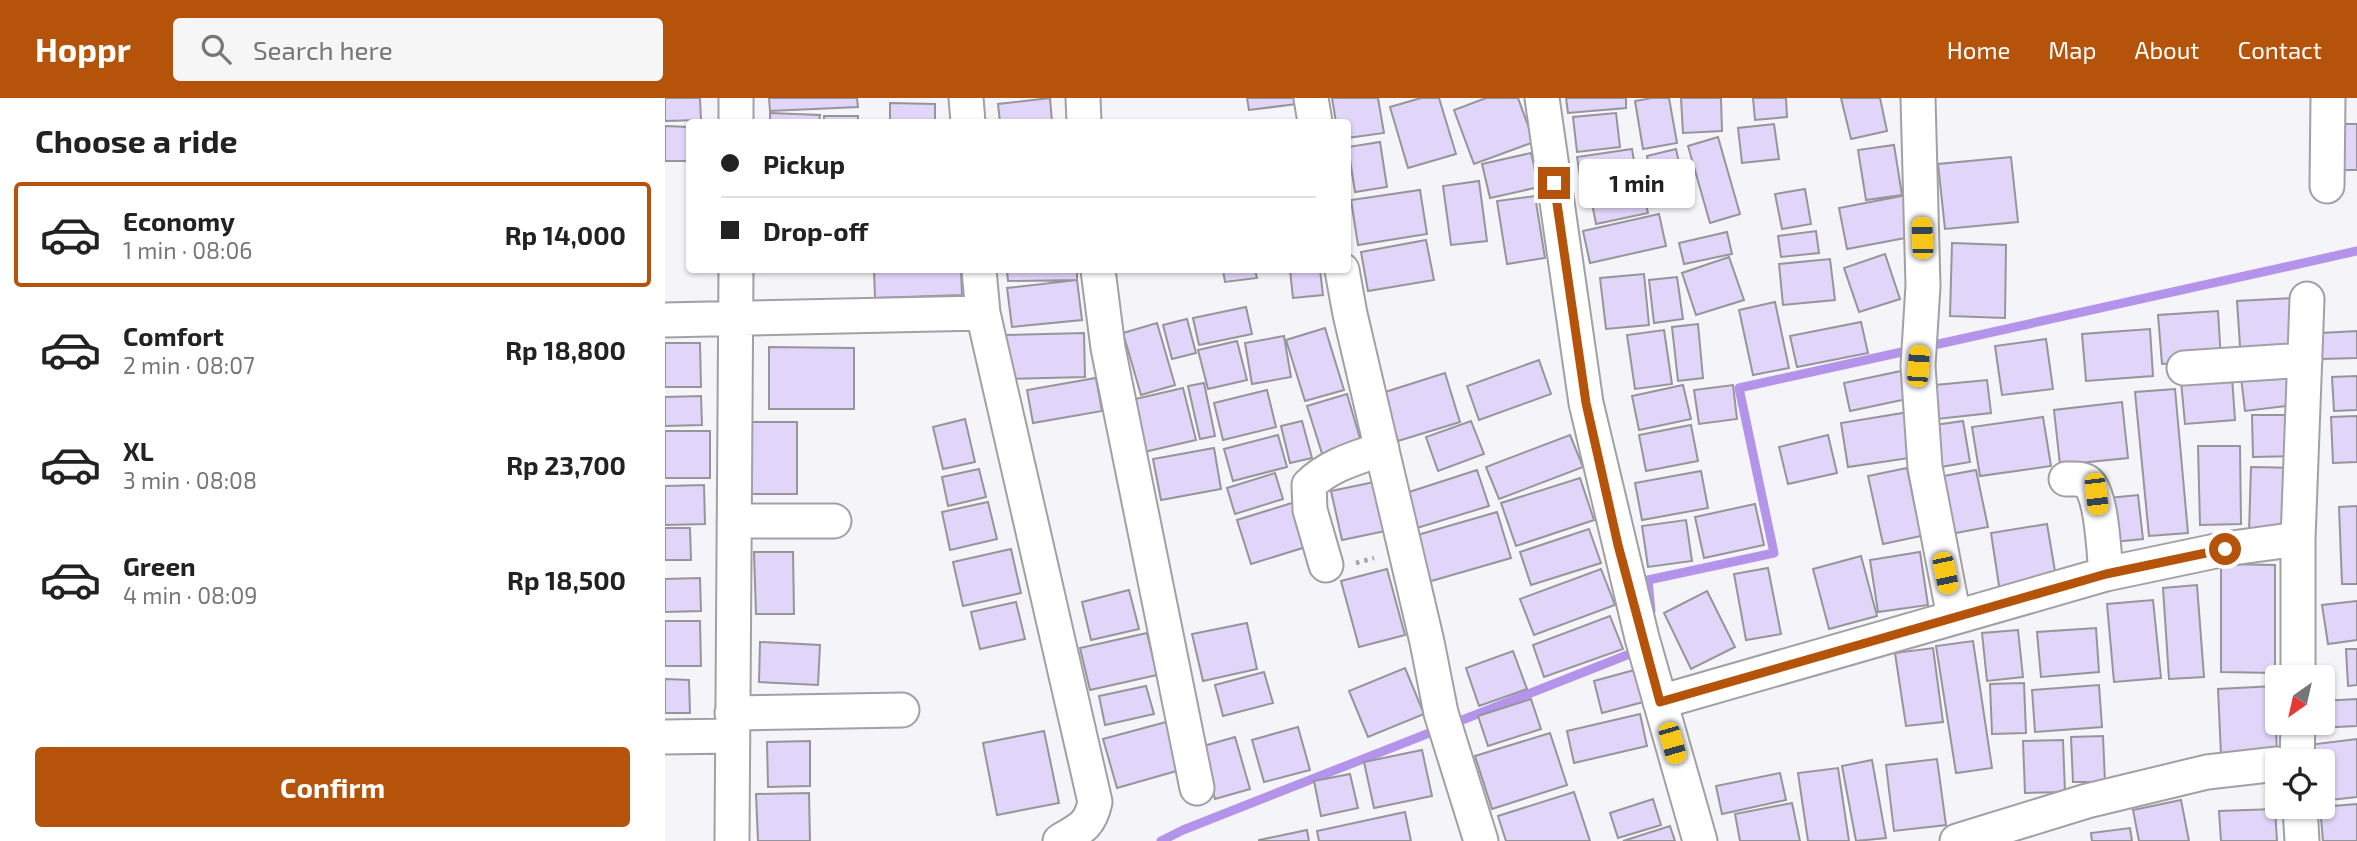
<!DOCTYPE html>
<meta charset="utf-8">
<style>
:root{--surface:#fff;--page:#f6f6f6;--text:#222;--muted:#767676;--line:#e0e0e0;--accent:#b45309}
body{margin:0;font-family:"Exo 2",sans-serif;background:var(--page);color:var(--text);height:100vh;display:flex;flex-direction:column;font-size:26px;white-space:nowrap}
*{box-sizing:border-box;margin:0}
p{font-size:23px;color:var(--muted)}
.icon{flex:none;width:38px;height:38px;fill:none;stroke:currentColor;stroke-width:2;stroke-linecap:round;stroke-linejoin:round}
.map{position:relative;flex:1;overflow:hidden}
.sheet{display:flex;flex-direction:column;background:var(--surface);width:665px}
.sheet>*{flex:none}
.banner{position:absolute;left:21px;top:21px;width:665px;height:154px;border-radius:7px;box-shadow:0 2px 5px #0004;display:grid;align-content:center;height:154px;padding:0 35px;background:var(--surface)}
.needle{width:46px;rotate:214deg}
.tools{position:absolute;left:1600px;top:567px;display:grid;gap:14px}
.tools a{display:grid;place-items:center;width:70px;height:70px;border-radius:7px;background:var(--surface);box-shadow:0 2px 5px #0004;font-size:35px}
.end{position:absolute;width:32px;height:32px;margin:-16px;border:9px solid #b45309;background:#fff;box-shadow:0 0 0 4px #fff}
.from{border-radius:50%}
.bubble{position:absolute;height:49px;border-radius:7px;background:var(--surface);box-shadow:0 2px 5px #0004;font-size:23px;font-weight:700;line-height:49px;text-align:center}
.car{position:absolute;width:21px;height:42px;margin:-21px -10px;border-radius:9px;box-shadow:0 0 5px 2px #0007;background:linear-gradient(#f5c518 24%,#345 0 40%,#f5c518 0 76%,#345 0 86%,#f5c518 0)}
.banner b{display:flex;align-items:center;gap:24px;height:66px;font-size:26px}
.banner b+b{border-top:2px solid var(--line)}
.banner i{width:18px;height:18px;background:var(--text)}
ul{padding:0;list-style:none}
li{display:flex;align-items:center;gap:21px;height:105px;margin:0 14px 10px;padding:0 21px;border:4px solid transparent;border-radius:7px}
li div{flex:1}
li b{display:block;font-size:26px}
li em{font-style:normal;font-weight:700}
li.active{border-color:var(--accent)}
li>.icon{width:63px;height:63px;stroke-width:1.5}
h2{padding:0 35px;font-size:32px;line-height:84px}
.primary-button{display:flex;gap:14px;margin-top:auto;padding:14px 35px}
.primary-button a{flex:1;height:80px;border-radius:7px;background:var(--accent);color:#fff;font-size:28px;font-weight:700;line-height:80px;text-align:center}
header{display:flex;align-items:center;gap:42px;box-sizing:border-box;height:98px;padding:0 35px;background:var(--accent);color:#fff}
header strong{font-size:33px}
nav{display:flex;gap:38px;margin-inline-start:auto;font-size:24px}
.search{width:490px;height:63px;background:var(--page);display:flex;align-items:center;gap:18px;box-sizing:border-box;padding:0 24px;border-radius:7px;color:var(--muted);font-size:26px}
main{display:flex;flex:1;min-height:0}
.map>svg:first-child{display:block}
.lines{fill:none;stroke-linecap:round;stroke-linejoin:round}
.stream{stroke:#b494eb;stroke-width:9}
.building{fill:#e1d5f9;stroke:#969599;stroke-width:2}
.minor-casing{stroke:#a1a0a4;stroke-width:37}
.path{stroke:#a5a4a7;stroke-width:4.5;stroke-dasharray:3.5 5;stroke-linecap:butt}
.minor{stroke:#fff;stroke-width:33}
.route{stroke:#b45309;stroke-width:9}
</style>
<header>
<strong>Hoppr</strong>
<div class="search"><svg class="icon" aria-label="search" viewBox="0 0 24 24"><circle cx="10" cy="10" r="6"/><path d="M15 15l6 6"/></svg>Search here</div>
<nav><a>Home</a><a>Map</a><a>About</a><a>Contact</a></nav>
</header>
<main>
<section class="sheet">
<h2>Choose a ride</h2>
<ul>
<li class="active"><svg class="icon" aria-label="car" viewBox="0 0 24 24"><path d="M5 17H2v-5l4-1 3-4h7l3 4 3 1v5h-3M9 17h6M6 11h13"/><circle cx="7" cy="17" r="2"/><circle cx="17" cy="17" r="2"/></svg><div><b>Economy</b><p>1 min · 08:06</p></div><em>Rp 14,000</em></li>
<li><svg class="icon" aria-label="car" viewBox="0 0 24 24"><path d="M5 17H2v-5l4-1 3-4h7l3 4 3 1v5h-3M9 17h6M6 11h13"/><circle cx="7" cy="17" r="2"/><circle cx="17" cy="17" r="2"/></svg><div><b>Comfort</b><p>2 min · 08:07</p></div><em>Rp 18,800</em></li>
<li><svg class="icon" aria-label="car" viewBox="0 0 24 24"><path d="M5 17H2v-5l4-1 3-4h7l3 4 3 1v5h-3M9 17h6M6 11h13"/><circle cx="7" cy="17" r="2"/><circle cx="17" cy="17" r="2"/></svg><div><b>XL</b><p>3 min · 08:08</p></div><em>Rp 23,700</em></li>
<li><svg class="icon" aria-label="car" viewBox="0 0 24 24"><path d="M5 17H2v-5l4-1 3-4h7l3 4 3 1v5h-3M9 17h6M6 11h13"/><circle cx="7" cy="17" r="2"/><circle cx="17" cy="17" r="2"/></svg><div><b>Green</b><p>4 min · 08:09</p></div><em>Rp 18,500</em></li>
</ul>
<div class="primary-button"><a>Confirm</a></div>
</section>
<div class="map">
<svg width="1692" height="743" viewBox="0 0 1692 743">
<rect width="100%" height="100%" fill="#f5f4f8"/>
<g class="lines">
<path class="stream" d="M1260,249L1692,153
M986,513L983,482L1109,455L1074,290L1246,252
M496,743L518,732L962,557"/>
</g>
<path class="building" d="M0,0H35L36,22L0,23Z
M104,0H192L193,9L105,13Z
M385,0L387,24H335L333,6Z
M582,0H639L640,5L584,12Z
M667,0H713L719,35L682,40V24H671Z
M756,0H774L791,56L743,70L725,9Z
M821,0H853L869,44L809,66L789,12Z
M901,0H961V10L903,15Z
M987,0H1004L1012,45L978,51L970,3Z
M1016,0H1056L1057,33L1018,35Z
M1088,0H1121L1122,19L1090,22Z
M1176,0H1215L1222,33L1186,41Z
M225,5L270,6V24H225Z
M105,15L155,17L154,24H105Z
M951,15L955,49L912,54L908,19Z
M159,18H193V24H159Z
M1109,26L1114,61L1077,65L1073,30Z
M1675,26H1692V72H1675Z
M0,28L24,29V63H0Z
M1053,39L1075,116L1045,125L1023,48Z
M715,44L722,89L690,94L683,49Z
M1229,47L1237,97L1201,102L1193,52Z
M967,51L972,81L917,90L912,59Z
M1011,51L1021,96L992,102L982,58Z
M866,55L874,89L825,100L817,66Z
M1346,59L1353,124L1280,131L1273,66Z
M814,83L822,143L786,147L778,88Z
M976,85L983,115L931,126L925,95Z
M1140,91L1146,126L1117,131L1110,96Z
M755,92L762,136L693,147L686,102Z
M1242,97L1251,138L1182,151L1174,110Z
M870,98L880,160L842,166L832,103Z
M994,116L1001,148L925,165L918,133Z
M1151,133L1154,155L1116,159L1113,138Z
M1062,134L1067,156L1019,166L1014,145Z
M761,142L769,182L703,193L696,154Z
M1287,145L1341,147L1340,220L1285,218Z
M1220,156L1235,201L1194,214L1179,170Z
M1064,159L1079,202L1031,217L1017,175Z
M1165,161L1170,202L1118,207L1114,166Z
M209,172H296L297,197L210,200Z
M342,172H412V182L343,183Z
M558,172H590L592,180L560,184Z
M625,172H655L658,197L628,200Z
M979,176L984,227L941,231L935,180Z
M1012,179L1018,221L989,225L984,182Z
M412,182L417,222L347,229L342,190Z
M1630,200L1634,260L1576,263L1572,203Z
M1110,204L1124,270L1088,277L1074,212Z
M581,209L587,236L534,247L528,220Z
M1553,213L1556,262L1497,266L1493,217Z
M522,221L531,255L507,261L498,227Z
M1196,224L1203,255L1132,269L1125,238Z
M492,225L510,287L476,297L458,235Z
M1033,226L1038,280L1013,283L1007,229Z
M660,230L679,292L640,303L621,242Z
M1485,231L1488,278L1421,283L1417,236Z
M999,232L1007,286L970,291L962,237Z
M1692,233V260L1657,261L1656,235Z
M419,235L420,279L339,281L338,237Z
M619,238L626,279L587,286L580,245Z
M1381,241L1388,291L1337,297L1330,248Z
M572,243L582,282L543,291L533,252Z
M0,245H35L36,289H0Z
M104,249L189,250V311H104Z
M874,262L886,296L814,322L802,288Z
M1236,273L1242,301L1185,313L1179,285Z
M1625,273L1630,307L1580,313L1576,279Z
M780,275L795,324L733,343L717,295Z
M1692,278V312L1669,313L1667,279Z
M1567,279L1570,322L1520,326L1516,283Z
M431,280L437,313L368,325L362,292Z
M1322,282L1326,315L1263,322L1260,288Z
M539,285L550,338L535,341L523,288Z
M1018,287L1026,321L974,332L967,298Z
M1068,287L1072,321L1034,326L1029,292Z
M518,290L531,342L479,354L466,302Z
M1510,291L1523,435L1484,438L1470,294Z
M602,292L611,329L558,342L549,305Z
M682,296L699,354L660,365L642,308Z
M36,298L37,327L0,328V299Z
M1457,304L1463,360L1395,367L1389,312Z
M1244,314L1251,359L1183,369L1176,325Z
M1587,317H1628L1629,358L1588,359Z
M1692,318V364L1668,365L1666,319Z
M1378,319L1386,368L1315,378L1307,329Z
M300,321L310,364L278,371L268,329Z
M637,323L647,360L625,365L616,328Z
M806,323L819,356L773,373L761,339Z
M1298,323L1305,364L1270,370L1263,328Z
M86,324H132V396H86Z
M1026,327L1033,363L981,373L974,337Z
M0,333H45V380H0Z
M613,337L622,369L568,383L559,351Z
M905,337L918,369L834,401L821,369Z
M1163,337L1172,375L1123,386L1114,349Z
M1533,348H1575L1576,426L1535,427Z
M549,350L556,391L496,402L488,361Z
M1586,369L1629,370L1630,435L1584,434Z
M1242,370L1256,438L1218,446L1203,378Z
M314,371L321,399L283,408L277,379Z
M812,372L824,408L752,430L741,395Z
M1311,372L1323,429L1280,437L1268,380Z
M1036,373L1043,410L977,422L970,385Z
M610,375L618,401L570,416L562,390Z
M915,380L929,422L851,448L836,405Z
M719,382L730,431L677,442L666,393Z
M39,387L40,426L0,427V388Z
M1473,397L1478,441L1449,444L1444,400Z
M323,404L332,441L285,452L277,414Z
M630,404L644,448L586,466L572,422Z
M1090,406L1099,447L1039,460L1030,419Z
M1692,408V486H1677L1674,409Z
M832,414L846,460L763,484L749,438Z
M1021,422L1027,463L983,469L977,428Z
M1382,426L1392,485L1335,494L1326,435Z
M0,430H25L26,462H0Z
M924,431L936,465L866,487L855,454Z
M346,451L356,495L298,508L288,464Z
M89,454H128L129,516H91Z
M1255,454L1263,507L1213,514L1205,462Z
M1196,458L1212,518L1164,531L1148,471Z
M1556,466L1610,467V575L1556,574Z
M1103,470L1116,536L1081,542L1069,476Z
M722,471L740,537L694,549L676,483Z
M936,471L950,507L869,537L855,501Z
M35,480L36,513L0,514V481Z
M1532,487L1539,579L1504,581L1498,490Z
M464,492L474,531L426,542L417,504Z
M1042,493L1070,549L1026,571L999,515Z
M1488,502L1496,580L1449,584L1442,506Z
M1692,503V542L1663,546L1657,507Z
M351,504L360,541L315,551L306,514Z
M945,518L958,551L879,579L868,547Z
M0,523H35L36,568H0Z
M582,525L592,571L538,583L527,536Z
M1431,530L1434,574L1376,579L1372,534Z
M1353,532L1358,579L1322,583L1317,535Z
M482,535L492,577L425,592L415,550Z
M1308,543L1327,670L1291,675L1271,548Z
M95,544L155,547L153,587L94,584Z
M1268,550L1278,624L1241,628L1230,555Z
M1681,551H1692V587L1683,588Z
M848,553L862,591L814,608L801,570Z
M740,570L759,616L703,639L684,593Z
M973,571L982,603L937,615L929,583Z
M599,574L608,605L558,618L550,587Z
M0,581L24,582L25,615H0Z
M1359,585L1361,635L1327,636L1325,586Z
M1434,587L1437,629L1370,634L1367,592Z
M481,588L489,616L440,627L434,598Z
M1609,588L1612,654L1556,656L1553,591Z
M866,601L876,631L823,648L813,618Z
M1692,601V628L1652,630L1651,625H1657V603Z
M975,616L982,648L909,665L902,633Z
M501,624L515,672L452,690L438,641Z
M633,629L645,672L599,684L587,642Z
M379,633L394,705L332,717L318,645Z
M885,635L902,687L827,711L810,658Z
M1438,638L1440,684H1408L1406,639Z
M570,639L585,691L550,701L535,649Z
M1692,641V699L1657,703V663H1645L1643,647Z
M1398,642L1400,694L1360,695L1358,643Z
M145,643V688L103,689L102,644Z
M757,652L767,698L709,710L699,664Z
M1272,661L1281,727L1229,733L1221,667Z
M1207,662L1221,740L1191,743L1177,668Z
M1173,670L1184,743H1143L1133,675Z
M1115,675L1121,702L1057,716L1051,688Z
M685,676L693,710L656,718L649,683Z
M909,694L925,743H841L833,718Z
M144,695L145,743H93L91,696Z
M988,701L996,727L953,740L945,715Z
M1516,702L1524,743H1474L1468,712Z
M1127,705L1135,743H1075L1070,716Z
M1692,706V743H1658L1655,709Z
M1610,711L1612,743H1556L1554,713Z
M740,714L746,743H654L652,733Z
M1005,728L1010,743H958Z
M1465,730L1467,743H1427L1426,735Z
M642,732L644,743H594V742Z"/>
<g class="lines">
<g class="minor-casing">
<path id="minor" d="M71,0V24
M301,0L303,24
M418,0L419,24
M646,0L650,24
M877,0L921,305L977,540L1035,743
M1253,0L1258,188L1253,268L1260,369L1289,519
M1662,88L1663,0
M314,172L318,215L430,704C425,728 415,731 395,743
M433,172L443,250L532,690
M677,172L685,216L762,544L776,615L816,743
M0,222L318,215
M1519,270L1640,262
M1401,381C1408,381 1416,380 1422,384C1437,394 1439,457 1441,476
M69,423H169
M661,467L645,412L644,387C664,367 691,360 717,351
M1633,579V441L1642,201
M995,604L1441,476L1560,451L1633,441
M67,615L237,612
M0,639L67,638
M1632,663L1633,625
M1635,709L1637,743
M67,743L71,172
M1292,743L1422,703L1542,674L1612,666"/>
</g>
<path class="path" d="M691,465L709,460"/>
<use href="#minor" class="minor"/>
</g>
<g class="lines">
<path class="route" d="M889,85L921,305L953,447L995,604L1441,476L1560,451"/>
</g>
</svg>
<div class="tools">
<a><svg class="needle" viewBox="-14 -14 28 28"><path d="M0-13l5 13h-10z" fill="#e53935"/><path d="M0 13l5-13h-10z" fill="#767676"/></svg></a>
<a><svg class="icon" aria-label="locate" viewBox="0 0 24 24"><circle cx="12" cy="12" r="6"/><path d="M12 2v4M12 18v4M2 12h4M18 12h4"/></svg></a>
</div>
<i class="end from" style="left:1560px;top:451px"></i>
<i class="end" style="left:889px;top:85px"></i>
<div class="bubble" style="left:914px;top:61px;width:116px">1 min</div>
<i class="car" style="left:1257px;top:140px;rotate:358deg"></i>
<i class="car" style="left:1253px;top:268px;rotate:4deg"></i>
<i class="car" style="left:1431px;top:396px;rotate:173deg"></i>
<i class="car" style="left:1280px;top:475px;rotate:168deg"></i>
<i class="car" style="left:1007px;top:645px;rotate:164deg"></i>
<div class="banner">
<b><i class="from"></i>Pickup</b>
<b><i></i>Drop-off</b>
</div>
</div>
</main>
